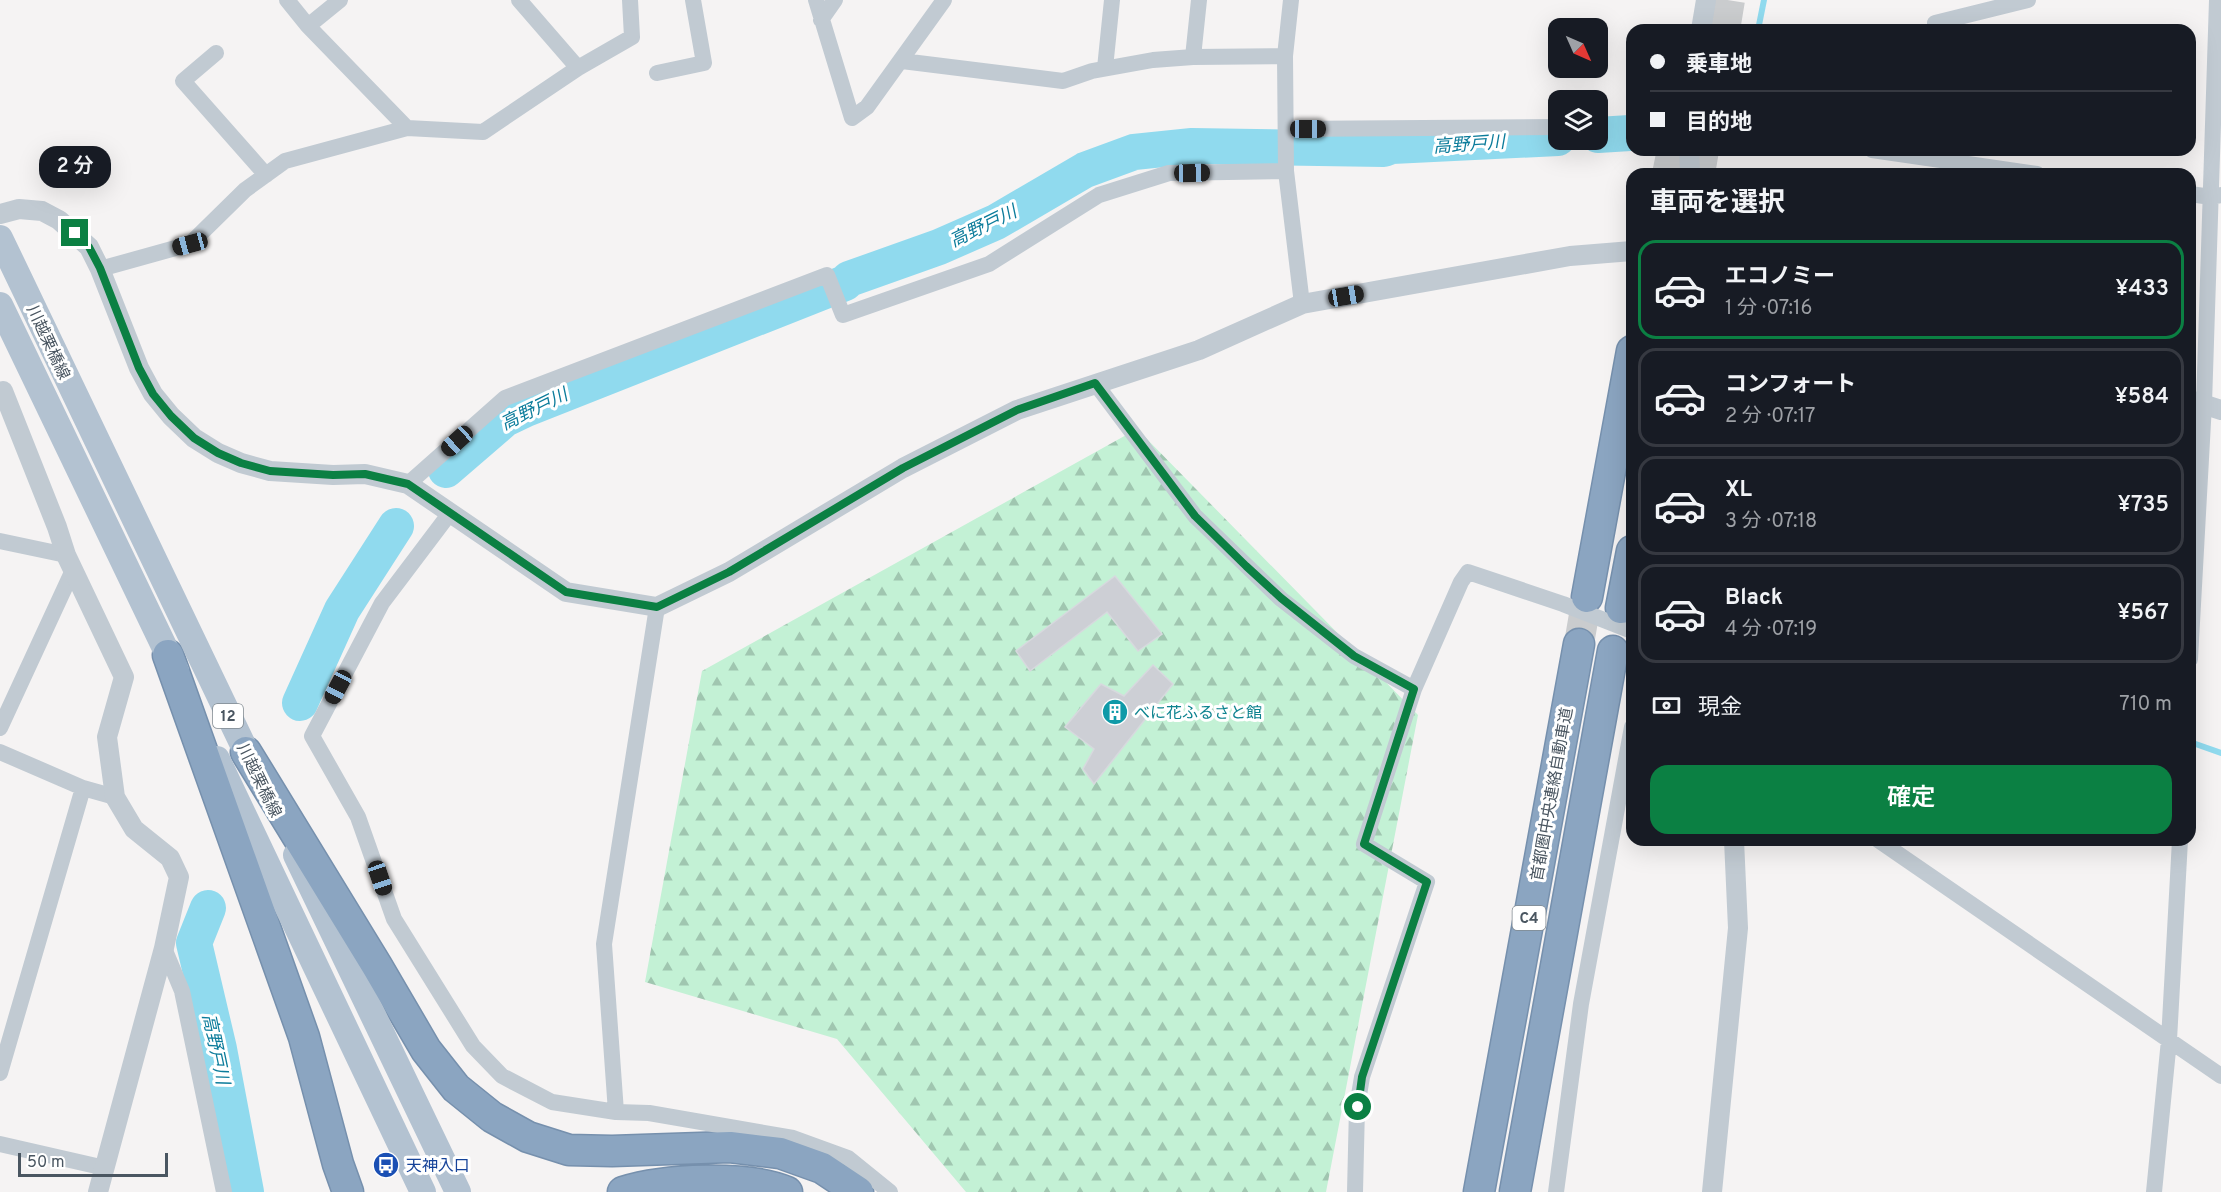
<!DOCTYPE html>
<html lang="ja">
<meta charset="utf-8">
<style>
:root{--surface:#171b24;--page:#242831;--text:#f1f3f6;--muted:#9ea1a6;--line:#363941;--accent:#0b8043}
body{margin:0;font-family:Overpass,"Noto Sans JP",sans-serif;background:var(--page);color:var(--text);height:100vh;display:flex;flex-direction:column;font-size:22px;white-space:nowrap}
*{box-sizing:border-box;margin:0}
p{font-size:20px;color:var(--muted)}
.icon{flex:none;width:33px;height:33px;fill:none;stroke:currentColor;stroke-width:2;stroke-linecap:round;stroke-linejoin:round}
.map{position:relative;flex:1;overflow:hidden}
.side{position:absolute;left:1626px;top:168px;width:570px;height:678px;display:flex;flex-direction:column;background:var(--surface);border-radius:18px;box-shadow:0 6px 24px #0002}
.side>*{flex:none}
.banner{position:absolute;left:1626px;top:24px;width:570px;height:132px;border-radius:18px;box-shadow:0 6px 24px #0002;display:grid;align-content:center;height:132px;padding:0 24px;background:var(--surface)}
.needle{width:39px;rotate:135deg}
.controls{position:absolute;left:1548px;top:18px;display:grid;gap:12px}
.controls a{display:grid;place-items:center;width:60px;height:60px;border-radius:12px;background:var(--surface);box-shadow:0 6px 24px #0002;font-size:30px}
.scale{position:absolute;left:18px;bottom:15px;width:150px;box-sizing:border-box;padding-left:6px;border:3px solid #4a5661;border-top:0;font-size:16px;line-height:21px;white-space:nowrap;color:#4a5661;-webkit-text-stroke:4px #fff;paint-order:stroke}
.end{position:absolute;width:27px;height:27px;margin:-14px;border:8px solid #0b8043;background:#fff;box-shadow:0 0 0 3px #fff}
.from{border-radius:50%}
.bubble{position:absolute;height:42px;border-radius:18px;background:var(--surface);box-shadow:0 6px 24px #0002;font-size:20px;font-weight:600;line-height:42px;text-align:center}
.car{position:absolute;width:18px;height:36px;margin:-18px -9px;border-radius:8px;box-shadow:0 0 4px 2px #0007;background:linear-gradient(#222 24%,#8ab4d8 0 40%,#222 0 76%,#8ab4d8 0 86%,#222 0)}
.banner b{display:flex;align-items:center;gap:21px;height:57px;font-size:22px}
.banner b+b{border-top:2px solid var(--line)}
.banner i{width:15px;height:15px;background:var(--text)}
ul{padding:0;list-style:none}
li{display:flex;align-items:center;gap:18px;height:99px;margin:0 12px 9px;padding:0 12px;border:3px solid var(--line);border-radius:18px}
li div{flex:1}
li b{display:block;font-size:22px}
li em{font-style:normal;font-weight:600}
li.selected{border-color:var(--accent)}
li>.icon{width:54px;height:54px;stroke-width:1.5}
h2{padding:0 24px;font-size:27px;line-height:72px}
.pay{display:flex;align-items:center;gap:15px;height:66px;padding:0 24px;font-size:22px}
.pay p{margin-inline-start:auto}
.primary-button{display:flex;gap:12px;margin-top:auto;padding:12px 24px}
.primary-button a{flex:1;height:69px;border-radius:18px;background:var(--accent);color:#fff;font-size:24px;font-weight:600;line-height:69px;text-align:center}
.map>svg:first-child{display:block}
.forest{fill:url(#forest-firs)}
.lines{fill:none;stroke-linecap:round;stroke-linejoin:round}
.stream{stroke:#90daee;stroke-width:6}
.river{stroke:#90daee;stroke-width:36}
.building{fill:#cdcfd5;stroke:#d7d9de;stroke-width:1.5}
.motorway-tunnel{stroke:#caccce;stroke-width:30;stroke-dasharray:30 15;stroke-linecap:butt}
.motorway-casing{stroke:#7690ad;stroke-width:33}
.minor{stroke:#c1cad2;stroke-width:16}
.tertiary{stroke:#c1cad2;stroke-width:20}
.primary{stroke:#b3c2d1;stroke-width:26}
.motorway{stroke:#8ba5c1;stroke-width:30}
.route{stroke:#0b8043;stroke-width:8}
.labels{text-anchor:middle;stroke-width:6;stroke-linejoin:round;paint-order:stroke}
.shield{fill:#fff;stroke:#808990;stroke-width:1.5}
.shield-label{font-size:15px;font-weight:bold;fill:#4a5661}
.street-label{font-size:16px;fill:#4a5661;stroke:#fff}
.culture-label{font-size:16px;fill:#0d838f;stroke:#fff;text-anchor:start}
.transit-label{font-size:16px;fill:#164399;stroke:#fff;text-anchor:start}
.water-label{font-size:18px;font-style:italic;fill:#0c7c9b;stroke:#fff}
</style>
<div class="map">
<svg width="2221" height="1192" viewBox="0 0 2221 1192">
<defs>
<pattern id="forest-firs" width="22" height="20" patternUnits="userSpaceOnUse" patternTransform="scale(1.5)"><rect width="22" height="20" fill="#c3f1d5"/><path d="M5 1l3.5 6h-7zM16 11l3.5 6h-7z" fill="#a0c6b0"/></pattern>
</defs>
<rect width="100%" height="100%" fill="#f5f3f3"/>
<path class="forest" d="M1137,429L1418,715L1326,1192H966L837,1039L645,982L702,671Z"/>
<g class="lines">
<path class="stream" d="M1758,30L1764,0
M2190,742L2221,753"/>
<path class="river" d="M1598,135L1630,133
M446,470L505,419L526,409L845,283L849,279L939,247L996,222L1085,170L1134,152L1192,146L1384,149L1392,146L1558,138
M300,703L342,610L396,526
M208,908L194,943L219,1049L246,1192"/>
</g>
<path class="building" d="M1115,576L1162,634L1138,651L1107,612L1030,671L1016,651Z
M1153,665L1173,684L1094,784L1083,769L1094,749L1065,727L1101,684L1124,696Z"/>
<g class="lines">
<path class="motorway-tunnel" d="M1725,30L1730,0
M1667,174L1672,150
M1700,174L1704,150
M1579,644L1587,597"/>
<g class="motorway-casing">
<path id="motorway" d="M1587,597L1632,351
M1621,608L1632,551
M168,655L304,1037L338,1164L348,1192
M246,752L377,966L426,1050L456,1088L492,1117L528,1137L569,1150L612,1151L730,1147L780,1153L822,1168L858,1192
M623,1192C664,1179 747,1175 787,1192
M1479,1192L1579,644
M1515,1192L1613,651"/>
</g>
<path class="minor" d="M287,0L308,26L407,128L483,132L578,68L632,37L630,0
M519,0L578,68
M816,0L852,118L867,107L944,0
M1291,0L1285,56L1286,171L1302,304
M821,20L835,0
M308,26L340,0
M1936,30L1935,23L2028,0
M216,53L183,81L266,175
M1193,57L1199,0
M902,61L1063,81L1092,71L1153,60L1193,57L1285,56
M1105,68L1112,0
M657,73L704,63L693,0
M1286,129L1558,127
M1872,150L2037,174
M2190,194L2211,197L2221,195
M100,269L190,244L245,190L285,161L407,128
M1095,383L1195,516L1281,599L1354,656L1414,689L1364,844L1427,882L1362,1077L1357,1107L1355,1192
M408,484L505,398L827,275L843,315L989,264L1099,195L1169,173L1286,171
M450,513L382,603L312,736L358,817L394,919L473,1046L502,1076L552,1102L616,1112
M0,541L66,555
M657,607L604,944L616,1112L649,1113L793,1138L848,1158L890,1192
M2190,659L2204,404L2217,0
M1414,689L1461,582L1468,572L1563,604L1632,631
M0,728L73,570
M0,752L83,788L115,797
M1878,840L2221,1076
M164,948L182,991L224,1192
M0,1073L83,788
M0,1144L105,1168
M1556,1192L1581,1004L1632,727
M2154,1192L2169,1040L2180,840"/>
<path class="tertiary" d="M1701,30L1706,0
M1689,150L1690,174
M0,214L19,209L42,211L59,220L89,247L100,269L139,368L153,394L171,416L194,438L218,453L241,463L270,471L333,475L365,474L408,484L566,592L657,607L729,572L903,468L1017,410L1199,350L1302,304L1570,256L1632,251
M3,391L57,527L66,555L124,677L107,737L115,797L134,829L170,858L179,877L164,948L98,1192
M2190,400L2221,410
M1712,1192L1738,928L1734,840"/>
<path class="primary" d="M0,238L254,768
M0,305L176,671
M217,759L423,1192
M296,855L458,1192"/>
<use href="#motorway" class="motorway"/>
</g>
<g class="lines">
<path class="route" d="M75,233L89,247L100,268L139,368L153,394L171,416L194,438L218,453L241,463L270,471L333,475L365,474L408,484L566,592L657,607L729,572L903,468L1017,410L1095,383L1195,516L1246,566L1281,598L1354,656L1414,689L1364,844L1427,882L1362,1077L1358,1107"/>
</g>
<defs>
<g id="building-disc" transform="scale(1.35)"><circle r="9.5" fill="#0f9aa8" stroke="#fff"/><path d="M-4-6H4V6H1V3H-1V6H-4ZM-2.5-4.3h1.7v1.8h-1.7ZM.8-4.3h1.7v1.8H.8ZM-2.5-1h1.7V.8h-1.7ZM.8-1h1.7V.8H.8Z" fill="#fff"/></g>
<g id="bus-disc" transform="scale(1.35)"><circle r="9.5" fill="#1a4fb4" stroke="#fff"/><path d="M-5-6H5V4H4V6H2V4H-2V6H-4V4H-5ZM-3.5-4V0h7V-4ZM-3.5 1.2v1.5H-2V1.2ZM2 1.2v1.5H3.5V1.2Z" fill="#fff"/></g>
</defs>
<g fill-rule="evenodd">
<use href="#building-disc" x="1115" y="712"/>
<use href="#bus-disc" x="386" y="1165"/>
</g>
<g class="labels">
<g class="shield">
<rect x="213" y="704" width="30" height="24" rx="4.5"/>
<rect x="1512.5" y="906" width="33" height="24" rx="4.5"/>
</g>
<g class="shield-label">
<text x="228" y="721">12</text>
<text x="1529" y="923">C4</text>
</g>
<g class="street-label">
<text transform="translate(49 342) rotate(65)" y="6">川越栗橋線</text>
<text transform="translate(260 780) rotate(64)" y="6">川越栗橋線</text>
<text transform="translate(1551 794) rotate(-80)" y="6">首都圏中央連絡自動車道</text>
</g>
<g class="culture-label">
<text x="1134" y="718">べに花ふるさと館</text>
</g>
<g class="transit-label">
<text x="406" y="1171">天神入口</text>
</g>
<g class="water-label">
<text transform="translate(1469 144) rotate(-4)" y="6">高野戸川</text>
<text transform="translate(983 226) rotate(-26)" y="6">高野戸川</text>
<text transform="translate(534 409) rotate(-26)" y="6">高野戸川</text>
<text transform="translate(216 1049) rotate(78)" y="6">高野戸川</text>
</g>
</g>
</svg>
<div class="controls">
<a><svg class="needle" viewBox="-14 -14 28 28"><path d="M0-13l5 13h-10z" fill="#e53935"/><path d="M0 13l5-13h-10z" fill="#9ea1a6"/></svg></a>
<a><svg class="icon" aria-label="layers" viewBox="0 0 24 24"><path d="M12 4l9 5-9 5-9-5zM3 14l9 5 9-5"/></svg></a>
</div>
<div class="scale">50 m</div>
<i class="end from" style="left:1358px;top:1107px"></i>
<i class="end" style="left:75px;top:233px"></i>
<div class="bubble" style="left:39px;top:146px;width:72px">2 分</div>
<i class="car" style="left:1308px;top:129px;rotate:90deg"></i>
<i class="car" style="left:1192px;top:173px;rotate:89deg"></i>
<i class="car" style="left:190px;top:244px;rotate:255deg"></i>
<i class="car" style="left:1346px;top:296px;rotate:80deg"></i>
<i class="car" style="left:457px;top:441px;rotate:228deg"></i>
<i class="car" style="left:338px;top:687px;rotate:208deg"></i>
<i class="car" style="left:380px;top:878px;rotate:161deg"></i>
<div class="banner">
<b><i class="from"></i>乗車地</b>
<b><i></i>目的地</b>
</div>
<section class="side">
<h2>車両を選択</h2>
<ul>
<li class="selected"><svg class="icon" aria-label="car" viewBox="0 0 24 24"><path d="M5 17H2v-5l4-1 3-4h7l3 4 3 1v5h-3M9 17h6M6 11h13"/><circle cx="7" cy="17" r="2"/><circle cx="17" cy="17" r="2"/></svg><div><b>エコノミー</b><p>1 分 · 07:16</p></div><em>¥433</em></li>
<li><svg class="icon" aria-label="car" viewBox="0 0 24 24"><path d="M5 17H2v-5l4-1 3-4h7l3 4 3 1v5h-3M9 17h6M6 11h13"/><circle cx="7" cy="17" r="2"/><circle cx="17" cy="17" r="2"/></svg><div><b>コンフォート</b><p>2 分 · 07:17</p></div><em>¥584</em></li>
<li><svg class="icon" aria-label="car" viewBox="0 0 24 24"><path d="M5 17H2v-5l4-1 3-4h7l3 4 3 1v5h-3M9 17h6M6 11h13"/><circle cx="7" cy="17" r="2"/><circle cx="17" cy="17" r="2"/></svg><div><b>XL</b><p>3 分 · 07:18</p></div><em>¥735</em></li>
<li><svg class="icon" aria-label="car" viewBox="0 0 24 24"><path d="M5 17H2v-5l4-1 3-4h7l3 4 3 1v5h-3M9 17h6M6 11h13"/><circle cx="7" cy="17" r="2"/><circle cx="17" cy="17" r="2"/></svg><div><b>Black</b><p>4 分 · 07:19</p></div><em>¥567</em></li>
</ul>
<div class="pay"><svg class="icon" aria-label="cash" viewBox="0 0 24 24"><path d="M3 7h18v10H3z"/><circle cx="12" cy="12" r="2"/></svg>現金<p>710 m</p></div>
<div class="primary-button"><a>確定</a></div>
</section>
</div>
